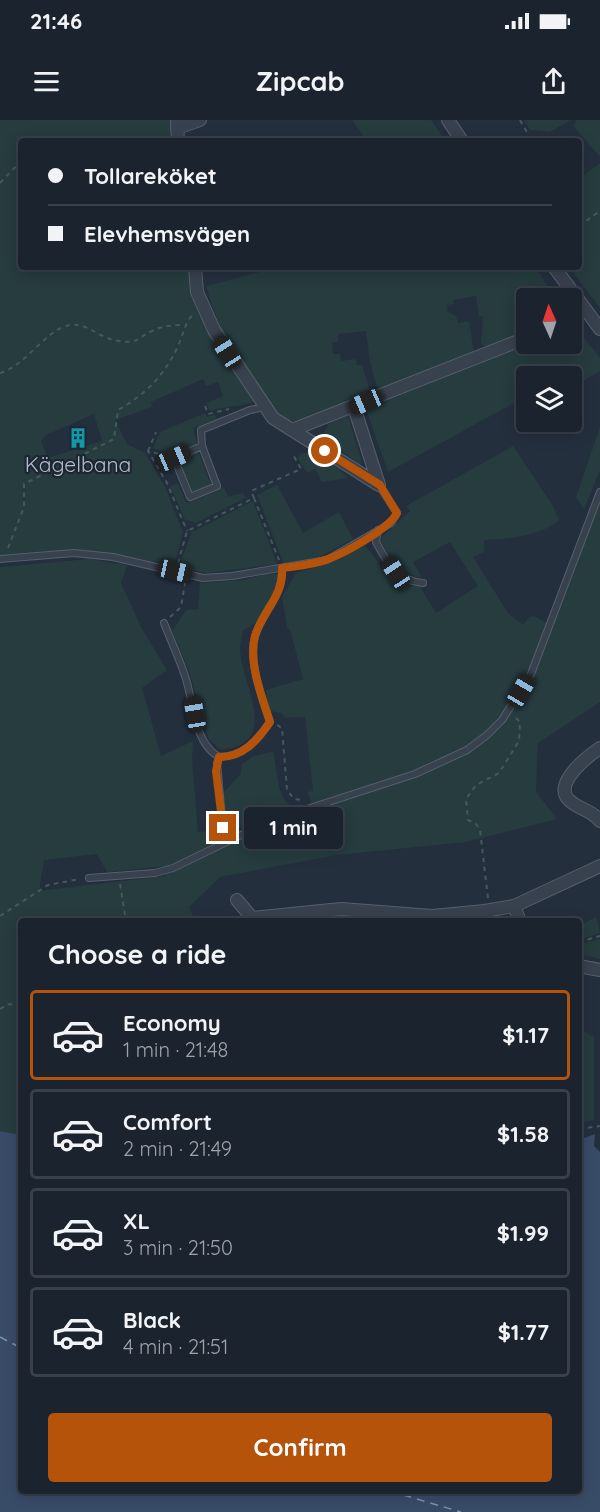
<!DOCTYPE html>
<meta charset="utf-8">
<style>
:root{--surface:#1b232e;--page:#282f3a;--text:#f1f3f6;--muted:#a0a4aa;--line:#39404a;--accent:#b45309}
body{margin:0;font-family:Quicksand,sans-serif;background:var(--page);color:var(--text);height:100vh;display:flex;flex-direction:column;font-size:22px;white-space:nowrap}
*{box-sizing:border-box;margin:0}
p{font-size:20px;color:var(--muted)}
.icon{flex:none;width:33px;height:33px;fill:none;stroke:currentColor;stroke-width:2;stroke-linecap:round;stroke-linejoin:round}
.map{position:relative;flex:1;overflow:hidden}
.panel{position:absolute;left:18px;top:798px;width:564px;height:576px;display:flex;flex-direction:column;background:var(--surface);border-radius:6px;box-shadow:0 3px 15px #0003,0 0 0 2px var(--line)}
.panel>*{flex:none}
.banner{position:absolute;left:18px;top:18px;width:564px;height:132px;border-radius:6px;box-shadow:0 3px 15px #0003,0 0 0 2px var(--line);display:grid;align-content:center;height:132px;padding:0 30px;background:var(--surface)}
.needle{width:39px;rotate:357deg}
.fabs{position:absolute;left:516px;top:168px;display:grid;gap:12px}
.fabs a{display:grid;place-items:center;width:66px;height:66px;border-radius:6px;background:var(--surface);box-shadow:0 3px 15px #0003,0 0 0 2px var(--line);font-size:30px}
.end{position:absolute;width:27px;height:27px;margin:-14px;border:8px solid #b45309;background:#fff;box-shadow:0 0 0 3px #fff}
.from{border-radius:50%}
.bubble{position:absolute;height:42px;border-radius:6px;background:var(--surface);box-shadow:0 3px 15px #0003,0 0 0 2px var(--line);font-size:20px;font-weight:700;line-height:42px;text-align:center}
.car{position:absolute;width:18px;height:36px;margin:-18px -9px;border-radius:8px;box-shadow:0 0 4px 2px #0007;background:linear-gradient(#222 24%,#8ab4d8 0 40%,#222 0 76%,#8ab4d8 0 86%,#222 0)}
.banner b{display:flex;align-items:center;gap:21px;height:57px;font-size:22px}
.banner b+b{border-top:2px solid var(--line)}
.banner i{width:15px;height:15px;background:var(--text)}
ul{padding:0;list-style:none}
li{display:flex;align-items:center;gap:18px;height:90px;margin:0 12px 9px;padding:0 18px;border:3px solid var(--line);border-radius:6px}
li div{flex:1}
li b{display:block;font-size:22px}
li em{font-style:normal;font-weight:700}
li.on{border-color:var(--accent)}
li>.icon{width:54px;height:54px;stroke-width:1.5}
h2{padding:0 30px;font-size:27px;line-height:72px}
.button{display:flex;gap:12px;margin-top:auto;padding:12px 30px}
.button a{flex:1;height:69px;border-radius:6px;background:var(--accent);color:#fff;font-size:24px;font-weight:700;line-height:69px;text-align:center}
.status{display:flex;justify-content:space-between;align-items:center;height:42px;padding:0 30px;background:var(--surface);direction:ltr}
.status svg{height:16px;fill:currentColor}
header{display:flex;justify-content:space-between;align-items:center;height:78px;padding:0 30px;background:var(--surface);font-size:27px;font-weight:700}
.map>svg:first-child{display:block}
.green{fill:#263c3f;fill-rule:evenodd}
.water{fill:#394c67}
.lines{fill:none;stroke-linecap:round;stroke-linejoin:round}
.ferry{stroke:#7c92b1;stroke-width:1.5;stroke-dasharray:8 6;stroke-linecap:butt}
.lane-casing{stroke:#565f6c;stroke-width:8}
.street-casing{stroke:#565f6c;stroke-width:14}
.path{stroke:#44595c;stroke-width:2;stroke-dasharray:4.5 4.5;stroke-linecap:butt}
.lane{stroke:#38414e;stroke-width:6}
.street{stroke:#38414e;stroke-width:12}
.route{stroke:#b45309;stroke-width:8}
.labels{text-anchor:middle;stroke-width:4.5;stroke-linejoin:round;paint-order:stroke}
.poi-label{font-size:21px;fill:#b4bcc9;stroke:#1d2633}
</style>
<div class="status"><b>21:46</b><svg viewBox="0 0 49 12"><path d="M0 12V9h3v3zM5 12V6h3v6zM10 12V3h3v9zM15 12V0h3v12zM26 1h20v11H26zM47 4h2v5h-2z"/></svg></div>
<header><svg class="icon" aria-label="menu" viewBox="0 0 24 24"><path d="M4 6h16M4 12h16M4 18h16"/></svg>Zipcab<svg class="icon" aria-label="share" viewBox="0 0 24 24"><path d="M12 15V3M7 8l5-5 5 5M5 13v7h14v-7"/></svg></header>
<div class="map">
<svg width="600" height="1392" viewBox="0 0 600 1392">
<rect width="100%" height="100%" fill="#242f3e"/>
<path class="green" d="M0,0H171L173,21H21V147H187L198,189L257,281C241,287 226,286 210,291L206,283L223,276L218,262L206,266L203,259L151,282L152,287L115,300L127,324L145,333L165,367L183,412L174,446C107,432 68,427 0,437ZM94,294L102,321L48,338L41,321L46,315Z
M352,0H431L446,21H367Z
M524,0H572L549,12L530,10Z
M576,0H600V37L574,7Z
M600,43V188L569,147H579V59Z
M279,147H535L555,178H526V213L487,229L481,223L483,197L479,196L476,176L453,180L454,184L447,185L448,192L456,196L458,203L469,201L474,234L378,271L370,242L366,211L338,214V222L332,223L333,234H340L341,241L356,239L357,245H362L371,274C348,283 300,310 278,298L231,229L220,208L206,166Z
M572,203L600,238V251L572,267V256H526V292L524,294L516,282L388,352L366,289L526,224H572Z
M205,293L207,297L215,294L217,299L193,308L197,324L170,335L153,328L160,312Z
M348,296L362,343L360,345L325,318L324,312L330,302Z
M600,307V350L584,389L576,377Z
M513,326L553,386L559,400C542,416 507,419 484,420V432L473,437L508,493L523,505L529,497L534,496L552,506L570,463L600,379V582L538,623L536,672L557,699L465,722L337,735L220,757L189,787L195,801H21V1015L0,1011V447L89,439L127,445L121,463L142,509L167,550L142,568L161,636L193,621L192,639L198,712L217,710V715L241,718L307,695L322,683L312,684L307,672L313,671L305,597L285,598L281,593L271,591L267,583L266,570L303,559L291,513L287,507L282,477L296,453L326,444L363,424C384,444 385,469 419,465L436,493L478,466L450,422L413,442L422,457C398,457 392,439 381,422L383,416L410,391L406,386ZM97,734L107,752L166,746L165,756L39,771L44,740Z
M198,331L211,365L191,372L178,339Z
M311,332L326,336L348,358L322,362L315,349L307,353L298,339L300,334Z
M178,363L186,383L224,367L228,377L243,373L245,378L196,403L185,400L170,366Z
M277,365L303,413L339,392L353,419L314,440L284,444L257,375Z
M253,381L277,444L207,453L181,449V441L192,412Z
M267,454H280C278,474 263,503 243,510C242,516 240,523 240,529C241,564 283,623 221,630L209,619L189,551L172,511L186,490L198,489L200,463L243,460Z
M273,631C279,653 274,676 295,689L234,709L226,706L222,674L240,655L242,644L252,637Z
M596,797L600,813L579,820V806Z
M600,819V839L579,834V824Z
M579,909L594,917V1000L579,1003Z"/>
<path class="water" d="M0,1011L21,1015V1371H579V1020L595,1014L594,1026L600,1032V1392H0Z"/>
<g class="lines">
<path class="ferry" d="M0,1217L21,1228
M390,1371L461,1392"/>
<g class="lane-casing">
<path id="lane" d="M202,326L174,338L190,377L217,366L202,326L201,310L250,290L265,287
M378,410L376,422C388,444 395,460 423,463
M0,439L74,433L113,437L203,458L232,456L327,440L391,403L397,393L379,365
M282,448C284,476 263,490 255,516C248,542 262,578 270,602C257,621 243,637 219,637L217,643L223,709L239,716L273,700L415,654L467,630L487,615L502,600L531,554L600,372
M164,503C171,521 179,538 185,556C194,582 193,622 219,637
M89,758L155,753L173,748L239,716"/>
</g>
<g class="street-casing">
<path id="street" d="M448,0L462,21
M177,1L178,21
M177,8L200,0
M195,147L197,172L214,210L273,298L379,365
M554,147L600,209
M572,198L586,190
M354,287L379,365
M292,310L526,218
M600,628C588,636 552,664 569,680C579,690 591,689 600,701
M237,780L252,798L341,789L432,796L485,791L514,786L600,746
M514,786L520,801
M579,846L600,850"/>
</g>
<path class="path" d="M520,0L528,14V21
M0,63L21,41
M579,106L600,91
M0,253C24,246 42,216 63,207C85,198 98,219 119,221C138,224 137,218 152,211C162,206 173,205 184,205
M205,286L208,294L229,289
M148,331L156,312
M167,336L148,331L167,363L187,411
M254,378L279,440
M8,428L24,387V364L114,319L118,290C146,274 164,256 178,226C184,213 184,204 194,193
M178,443L187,411L254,378L251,371L301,349L292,333
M170,497L181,487L185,463
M277,605L282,608L287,670L294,679L302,680
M120,764L126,801
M488,778L480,710L476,704L468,700L466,679L476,665L499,653L519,621L520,602L515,597
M0,796L48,765L80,759
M579,822L600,816
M0,889L9,884L21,886
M579,1009L600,1006"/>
<use href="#lane" class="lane"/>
<use href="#street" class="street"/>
</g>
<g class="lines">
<path class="route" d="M223,708L216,651L219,637C243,637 257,621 270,602C262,577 248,542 255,516C263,490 284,476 282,448C297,446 314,445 328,439C345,433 390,408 397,393L380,365L325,331"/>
</g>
<defs>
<g id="building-bare" transform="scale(1.62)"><path d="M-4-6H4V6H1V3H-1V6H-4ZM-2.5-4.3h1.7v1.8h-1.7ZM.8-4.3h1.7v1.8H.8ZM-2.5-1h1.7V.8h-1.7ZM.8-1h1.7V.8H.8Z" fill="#0f9aa8" stroke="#1d2633" stroke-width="2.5" paint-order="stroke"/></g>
</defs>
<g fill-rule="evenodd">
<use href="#building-bare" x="78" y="318"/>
</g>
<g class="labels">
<g class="poi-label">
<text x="78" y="352">Kägelbana</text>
</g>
</g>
</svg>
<div class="fabs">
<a><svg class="needle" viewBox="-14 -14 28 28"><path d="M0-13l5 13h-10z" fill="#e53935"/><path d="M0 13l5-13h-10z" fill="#a0a4aa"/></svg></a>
<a><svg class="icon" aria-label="layers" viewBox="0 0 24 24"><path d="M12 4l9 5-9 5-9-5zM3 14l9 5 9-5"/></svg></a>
</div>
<i class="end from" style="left:325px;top:331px"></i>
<i class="end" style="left:223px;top:708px"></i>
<div class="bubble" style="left:244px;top:687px;width:99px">1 min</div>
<i class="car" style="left:227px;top:232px;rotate:328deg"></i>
<i class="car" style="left:366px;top:282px;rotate:247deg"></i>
<i class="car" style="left:174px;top:338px;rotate:67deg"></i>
<i class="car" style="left:175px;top:451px;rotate:103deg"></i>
<i class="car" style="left:396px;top:453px;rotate:327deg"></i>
<i class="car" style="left:521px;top:571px;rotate:30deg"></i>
<i class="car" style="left:195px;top:594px;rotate:350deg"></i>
<div class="banner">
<b><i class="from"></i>Tollareköket</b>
<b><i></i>Elevhemsvägen</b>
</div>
<section class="panel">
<h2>Choose a ride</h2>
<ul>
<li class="on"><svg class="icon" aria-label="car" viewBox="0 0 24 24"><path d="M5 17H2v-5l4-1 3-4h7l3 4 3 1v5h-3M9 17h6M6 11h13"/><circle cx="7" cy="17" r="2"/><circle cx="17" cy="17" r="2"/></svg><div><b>Economy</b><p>1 min · 21:48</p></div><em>$1.17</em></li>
<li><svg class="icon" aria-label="car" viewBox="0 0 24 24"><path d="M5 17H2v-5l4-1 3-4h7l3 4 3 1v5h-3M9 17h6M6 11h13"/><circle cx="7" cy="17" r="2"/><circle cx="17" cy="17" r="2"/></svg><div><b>Comfort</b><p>2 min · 21:49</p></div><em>$1.58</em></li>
<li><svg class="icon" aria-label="car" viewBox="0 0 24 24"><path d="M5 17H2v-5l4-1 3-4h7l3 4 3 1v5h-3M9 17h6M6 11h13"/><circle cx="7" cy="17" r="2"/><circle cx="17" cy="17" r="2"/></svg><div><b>XL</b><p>3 min · 21:50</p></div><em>$1.99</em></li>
<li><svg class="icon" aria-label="car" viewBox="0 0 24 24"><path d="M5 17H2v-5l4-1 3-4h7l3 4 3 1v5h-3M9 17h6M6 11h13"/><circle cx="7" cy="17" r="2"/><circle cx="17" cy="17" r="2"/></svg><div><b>Black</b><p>4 min · 21:51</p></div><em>$1.77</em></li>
</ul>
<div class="button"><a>Confirm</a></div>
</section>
</div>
